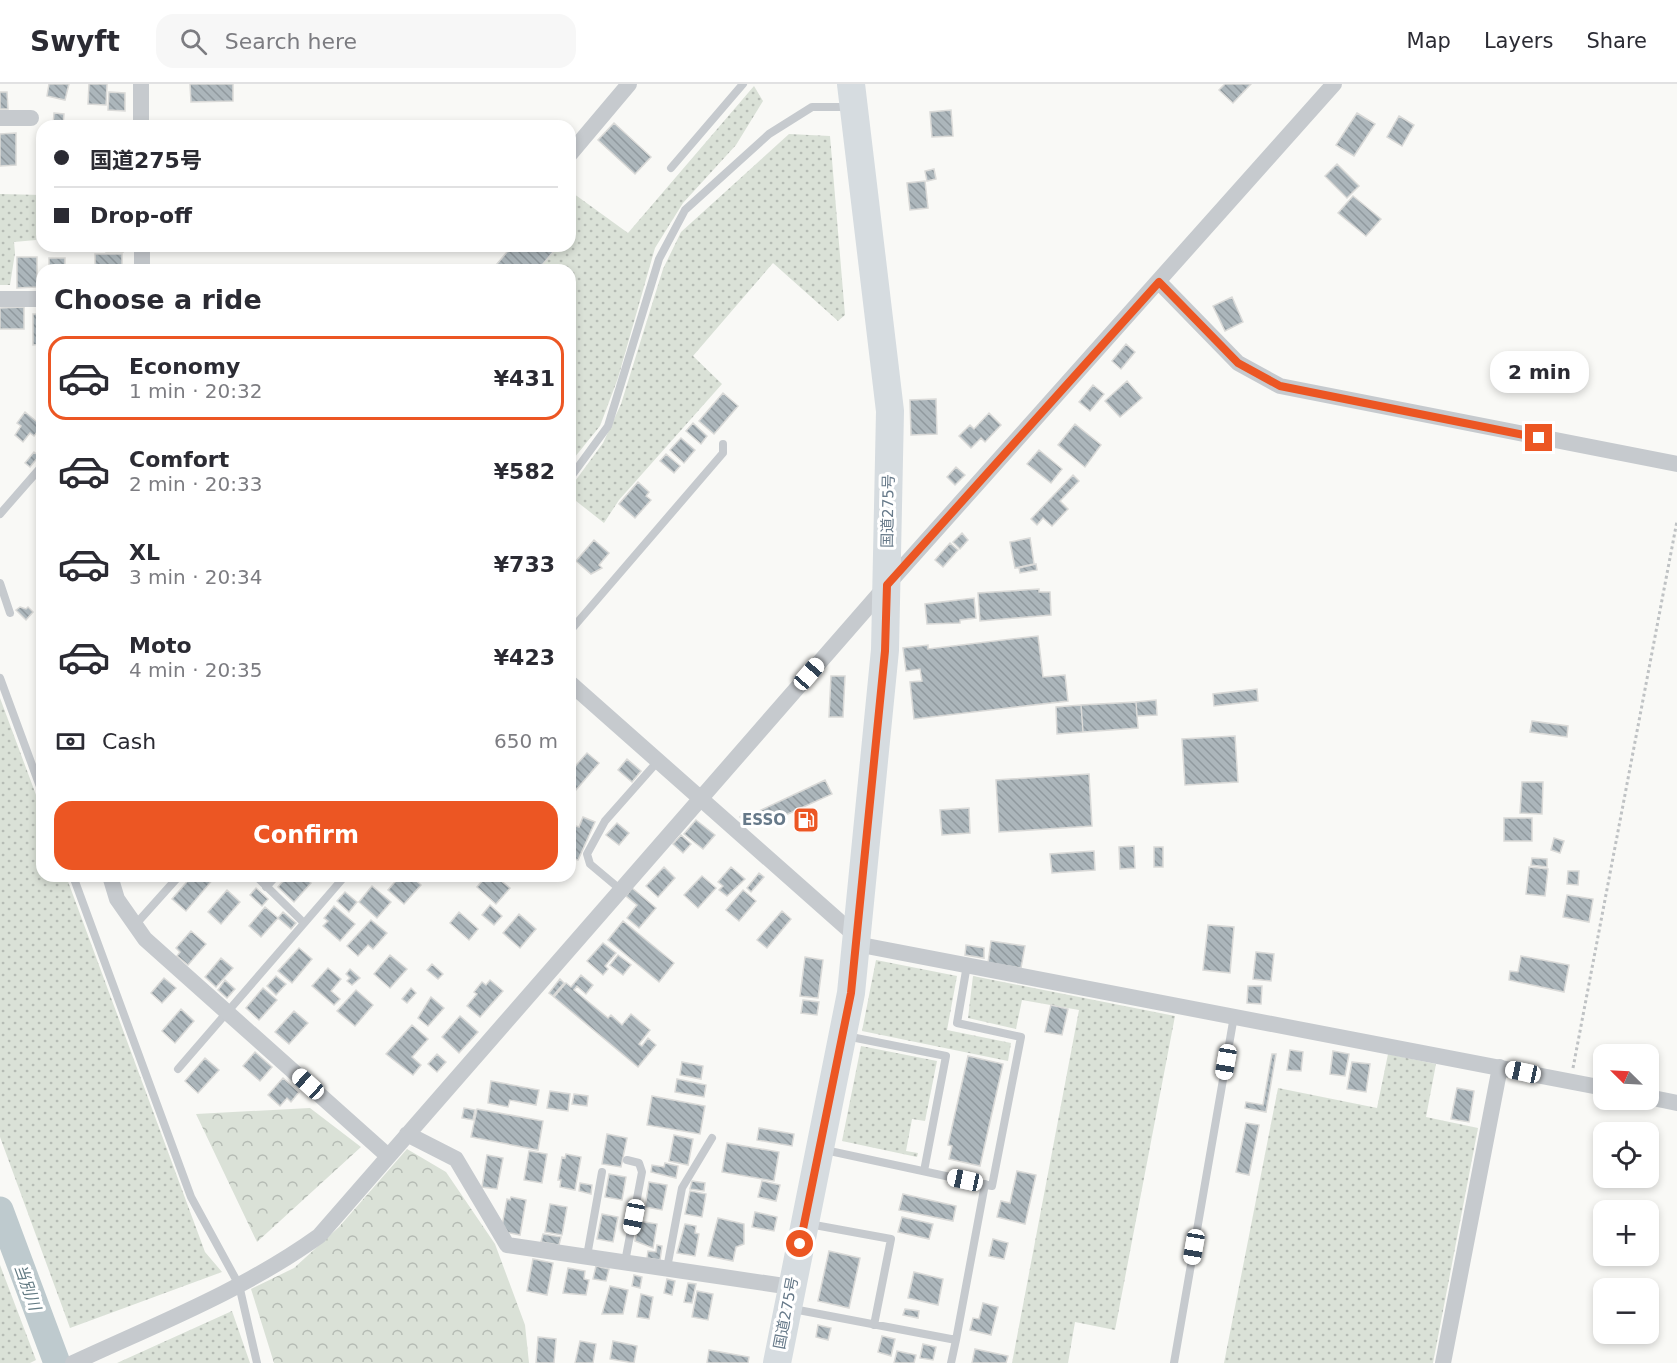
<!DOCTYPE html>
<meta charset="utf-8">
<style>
:root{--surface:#fff;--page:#f7f7f7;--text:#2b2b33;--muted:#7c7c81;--line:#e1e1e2;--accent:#ec5623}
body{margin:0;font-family:"DejaVu Sans","Noto Sans JP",sans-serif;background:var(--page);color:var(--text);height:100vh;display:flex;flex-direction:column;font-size:22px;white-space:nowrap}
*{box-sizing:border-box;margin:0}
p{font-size:20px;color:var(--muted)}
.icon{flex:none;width:33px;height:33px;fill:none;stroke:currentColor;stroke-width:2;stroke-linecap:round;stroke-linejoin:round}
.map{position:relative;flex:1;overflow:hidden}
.sheet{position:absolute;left:36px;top:180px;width:540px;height:618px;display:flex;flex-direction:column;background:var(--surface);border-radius:18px;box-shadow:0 3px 9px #0003}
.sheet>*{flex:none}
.banner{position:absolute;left:36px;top:36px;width:540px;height:132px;border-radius:18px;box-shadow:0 3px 9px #0003;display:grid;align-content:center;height:132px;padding:0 18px;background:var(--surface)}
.needle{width:39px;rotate:294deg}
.controls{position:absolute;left:1593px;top:960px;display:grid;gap:12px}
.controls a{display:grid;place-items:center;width:66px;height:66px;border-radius:12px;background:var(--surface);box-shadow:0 3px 9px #0003;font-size:30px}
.end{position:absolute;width:27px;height:27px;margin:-14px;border:8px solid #ec5623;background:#fff;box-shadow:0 0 0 3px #fff}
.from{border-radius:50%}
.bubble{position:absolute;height:42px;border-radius:18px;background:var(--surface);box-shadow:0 3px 9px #0003;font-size:20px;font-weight:800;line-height:42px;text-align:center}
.car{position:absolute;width:18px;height:36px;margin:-18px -9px;border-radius:8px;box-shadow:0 0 4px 2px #0007;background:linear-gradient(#fff 24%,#345 0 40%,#fff 0 76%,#345 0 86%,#fff 0)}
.banner b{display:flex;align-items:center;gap:21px;height:57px;font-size:22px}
.banner b+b{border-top:2px solid var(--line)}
.banner i{width:15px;height:15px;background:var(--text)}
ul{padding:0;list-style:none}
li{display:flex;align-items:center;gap:18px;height:84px;margin:0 12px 9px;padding:0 6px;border:3px solid transparent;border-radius:18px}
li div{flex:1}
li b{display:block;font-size:22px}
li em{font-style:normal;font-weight:800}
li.on{border-color:var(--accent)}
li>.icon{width:54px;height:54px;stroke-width:1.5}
h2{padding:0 18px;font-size:27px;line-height:72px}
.pay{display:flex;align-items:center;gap:15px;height:66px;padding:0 18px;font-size:22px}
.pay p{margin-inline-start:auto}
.primary-button{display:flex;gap:12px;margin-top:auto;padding:12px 18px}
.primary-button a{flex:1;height:69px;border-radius:18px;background:var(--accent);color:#fff;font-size:24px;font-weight:800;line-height:69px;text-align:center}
header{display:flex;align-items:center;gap:36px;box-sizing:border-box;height:84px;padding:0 30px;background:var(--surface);border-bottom:2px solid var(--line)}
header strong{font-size:28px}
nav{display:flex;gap:33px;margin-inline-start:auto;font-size:21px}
.search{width:420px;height:54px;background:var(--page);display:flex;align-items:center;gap:15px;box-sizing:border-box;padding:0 21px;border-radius:18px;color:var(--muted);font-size:22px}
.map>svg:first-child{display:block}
.grass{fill:url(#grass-dots)}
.park{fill:url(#park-crowns)}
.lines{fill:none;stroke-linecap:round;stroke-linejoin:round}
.river{stroke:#becace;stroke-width:27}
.building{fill:url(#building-back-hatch);stroke:#dadad8;stroke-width:1.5}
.path{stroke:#bfc2c4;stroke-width:3;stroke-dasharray:3 3;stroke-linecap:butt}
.lane{stroke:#c6cace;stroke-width:8}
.street{stroke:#c6cace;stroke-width:16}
.highway{stroke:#d6dce0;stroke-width:28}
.route{stroke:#ec5623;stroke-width:8}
.labels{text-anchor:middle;stroke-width:6;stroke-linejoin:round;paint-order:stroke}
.street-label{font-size:15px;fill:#667989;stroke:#fff}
.poi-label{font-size:15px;font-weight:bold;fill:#667989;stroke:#fff;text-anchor:end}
.water-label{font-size:16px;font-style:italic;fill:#627a83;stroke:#fff}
</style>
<header>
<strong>Swyft</strong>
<div class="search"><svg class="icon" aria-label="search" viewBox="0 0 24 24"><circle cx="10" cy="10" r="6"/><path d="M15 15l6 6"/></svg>Search here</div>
<nav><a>Map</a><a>Layers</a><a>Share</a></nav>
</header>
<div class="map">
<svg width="1677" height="1279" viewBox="0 0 1677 1279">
<defs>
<pattern id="grass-dots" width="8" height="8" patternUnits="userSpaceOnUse" patternTransform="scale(1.5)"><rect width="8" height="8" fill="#dae1d7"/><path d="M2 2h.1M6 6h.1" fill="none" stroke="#b5bbb4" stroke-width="1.8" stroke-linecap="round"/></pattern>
<pattern id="park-crowns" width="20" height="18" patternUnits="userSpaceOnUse" patternTransform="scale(1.5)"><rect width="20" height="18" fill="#dae1d7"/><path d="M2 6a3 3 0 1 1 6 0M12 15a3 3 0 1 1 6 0" fill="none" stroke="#b5bbb4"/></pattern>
<pattern id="building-back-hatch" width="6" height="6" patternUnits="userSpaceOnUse" patternTransform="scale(1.5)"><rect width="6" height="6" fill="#acb6bb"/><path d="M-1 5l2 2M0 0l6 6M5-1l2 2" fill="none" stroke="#90999e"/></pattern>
</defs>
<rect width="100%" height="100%" fill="#f9f9f6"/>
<path class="grass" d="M754,2L763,17L736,61L683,119L655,164L618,294L600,342L570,379V186H491L512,162H570V107L628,149Z
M789,50L830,52L845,231L838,237L773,179L693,272L722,300L619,416L604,439L571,413L570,404L603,359L621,320L663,185L681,148Z
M0,110L42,111V128L37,129L36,156L14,158L15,169L10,201H0Z
M0,614L42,727V792H66L205,1168L222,1188L70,1244L0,1053Z
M876,876L957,892L947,946L1011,959L1008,977L862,947Z
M973,892L1175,932L1115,1246L1075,1238L1068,1279H1012L1079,926L1022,916L1016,945L968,934Z
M861,962L937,977L925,1037L912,1035L906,1067L918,1069L917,1073L842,1057Z
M1388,970L1436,980L1426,1033L1478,1044L1433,1279H1224L1278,1004L1377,1024Z
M0,1181L36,1276L30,1279H0Z
M232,1227L250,1279H117Z"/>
<path class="park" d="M310,1024L361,1063L257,1158L196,1030Z
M407,1065L446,1088L495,1160L525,1241L529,1279H274L251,1205L294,1184L339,1143Z"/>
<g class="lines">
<path class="river" d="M0,1126L57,1279"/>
</g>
<path class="building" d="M49,0H69L65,16L47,12Z
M89,0H107L106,21L88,20Z
M190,0H233V17L191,18Z
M1225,0H1251L1233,19L1219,6Z
M0,8H7L8,25H0Z
M109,8L125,9V27L108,26Z
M951,26L953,52L932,53L930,28Z
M54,29L64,30L63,42H53Z
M1357,29L1375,40L1354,72L1336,61Z
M1399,32L1414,41L1402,62L1387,53Z
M614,39L651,73L635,90L598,56Z
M16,49V81L0,82V50Z
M1337,80L1359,102L1347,114L1325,92Z
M934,85L936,95L927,97L925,87Z
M925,97L928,124L910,126L907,99Z
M1353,112L1381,135L1366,152L1338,129Z
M106,162H123V168H106Z
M512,162H558L538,186H492Z
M95,170H122V186H95Z
M17,173H37V203L17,204Z
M49,174H65V186H49Z
M1232,213L1243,238L1225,247L1213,222Z
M24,223V245H0V224Z
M33,230H42V260L33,261Z
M1126,260L1135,268L1121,285L1112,277Z
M1127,297L1142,314L1120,333L1105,317Z
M1093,301L1104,310L1090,327L1079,318Z
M723,309L738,322L714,350L699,337Z
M936,315L937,350L911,351L910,316Z
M25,328L42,342L34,352L30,349L23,358L15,351L21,342L17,339Z
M989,329L1001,341L985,358L981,354L971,364L959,352L970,341L974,345Z
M693,339L707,352L701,360L686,347Z
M1075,340L1101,361L1085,383L1058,361Z
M681,354L695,366L684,379L670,366Z
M1039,366L1062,385L1051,399L1027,380Z
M34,368L39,372L30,383L25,379Z
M666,370L680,382L674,389L660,377Z
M956,383L965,391L955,401L947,393Z
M1073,391L1079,397L1060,417L1068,425L1052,442L1043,434L1037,441L1031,435Z
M638,398L649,408L646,412L651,416L635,434L619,420Z
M962,449L968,456L960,465L953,458Z
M1030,454L1034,480L1015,484L1010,458Z
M594,456L609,469L599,481L602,484L591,490L576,477Z
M950,459L958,466L943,483L935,476Z
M1036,480L1037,486L1020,489L1019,484Z
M1039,505V508H1050L1051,531L980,537L978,509Z
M974,514L976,534L960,536V539L927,540L925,520Z
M20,523L26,525L28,523L33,528L26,536L16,526Z
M1038,552L1043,593L1065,591L1068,617L914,635L910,598L922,597L920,585L906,587L903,564L928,561V565Z
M831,592H845L843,633H829Z
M1257,605L1258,617L1214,622L1213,610Z
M1156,616L1157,631L1137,632L1136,618Z
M1136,618L1138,644L1083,648L1081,621Z
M1081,621L1083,648L1057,650L1056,623Z
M1532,637L1568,642L1567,653L1530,648Z
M1235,652L1238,698L1185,701L1182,655Z
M587,669L599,679L570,713V688Z
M627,675L641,687L632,698L618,686Z
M1089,690L1092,742L999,748L996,696Z
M825,696L832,710L766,740L759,727Z
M1522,698H1543L1542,730L1520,729Z
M969,724L970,749L942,751L940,726Z
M745,727L755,736L750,742L740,733Z
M583,733L595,738L578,776L570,773V740L579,743Z
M1504,734H1532V757H1504Z
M696,736L715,751L703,765L684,750Z
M617,739L629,749L619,761L606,751Z
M681,751L691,760L683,769L673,760Z
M1554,754L1564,757L1560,769L1551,766Z
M1134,762L1135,784L1120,785L1119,763Z
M1154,763H1163V783H1154Z
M1094,767L1095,786L1052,789L1050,770Z
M1532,774L1547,775V783L1531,781Z
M664,783L675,794L658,813L646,802Z
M731,783L745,795L727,812L719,806L723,802L718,798Z
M1529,783L1548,785L1545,812L1526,810Z
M1568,787H1579L1578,801L1567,800Z
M759,789L764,793L751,808L747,804Z
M192,792L215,793L186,827L172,815Z
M287,792H303L311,799L294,818L278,803Z
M400,792H411L421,801L404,820L388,806Z
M486,792H495L510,804L496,820L477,803Z
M702,792L716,804L698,824L684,811Z
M372,802L391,818L377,834L359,818Z
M256,804L268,815L262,822L250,811Z
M632,804L656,824L639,844L627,834L637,821L626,812Z
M227,806L240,818L221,840L208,828Z
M743,806L756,817L739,837L726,826Z
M345,808L357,818L349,828L337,817Z
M1567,811L1593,815L1589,838L1563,833Z
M490,821L502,832L494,841L482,831Z
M334,822L355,840L340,857L323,842L328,837L324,834Z
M265,823L278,834L261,853L249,842Z
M782,827L791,835L767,864L757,856Z
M283,828L296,839L291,845L278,834Z
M459,828L478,845L469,856L450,839Z
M519,830L536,845L520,864L503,849Z
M371,836L387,849L373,865L368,861L358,872L347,862Z
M623,837L674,879L659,898L608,856Z
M1208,841L1234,843L1230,889L1203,886Z
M191,847L206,860L188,881L177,872L180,868L176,864Z
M991,857L1025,862L1021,884L988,879Z
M603,859L616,869L605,882L608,885L603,891L587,877Z
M966,861L984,864V874L965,871Z
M299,864L312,875L292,899L278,887Z
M1256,868L1274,870L1271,897L1253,895Z
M390,871L407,885L390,904L374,890Z
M618,871L631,881L623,891L610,881Z
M1521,872L1569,881L1564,908L1509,896L1510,887L1518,888Z
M805,873L823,876L818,914L800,912Z
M221,874L233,884L216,903L205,893Z
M432,880L443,890L438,895L427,886Z
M328,884L341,895L331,907L340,915L334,921L312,902Z
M350,885L360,894L352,901L347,897L350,894L346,890Z
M581,891L593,901L586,910L577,902L574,906L608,934L611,931L622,941L631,930L650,946L639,960L642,962L648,954L656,961L638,983L554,913L566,899L571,903Z
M276,892L286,900L276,911L267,902Z
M164,894L176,904L162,919L151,909Z
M560,895L564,899L553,912L549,909Z
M225,896L235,905L227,914L218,906Z
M490,896L503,907L480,933L467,922L477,910L474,908L482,898L486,901Z
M1248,902H1262L1261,920L1247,919Z
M263,904L277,916L259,936L246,924Z
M411,904L416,909L407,919L402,915Z
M356,906L373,921L355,942L337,927Z
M431,913L444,924L428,942L418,934Z
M803,916L819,918L817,931L801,929Z
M1051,921L1068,925L1062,951L1045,948Z
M181,925L194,937L175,959L162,947Z
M294,927L308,939L289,960L275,948Z
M460,932L478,948L459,969L442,953Z
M412,941L428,955L412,973L421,981L413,991L386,970Z
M1290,966L1303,968L1301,987L1287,986Z
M1333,967L1349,970L1345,992L1330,990Z
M255,968L272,983L260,997L243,982Z
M437,970L446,978L437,988L428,980Z
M1272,970H1276L1266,1028L1245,1024L1246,1018L1263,1021Z
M968,972L1003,980L980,1082L949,1075L952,1062L948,1061Z
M205,974L219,986L198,1009L185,997Z
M682,978L703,982L701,995L680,991Z
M1352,978L1370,980L1366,1008L1347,1005Z
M283,994L299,1008L291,1018L287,1014L280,1022L268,1011Z
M677,995L706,1001L704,1013L675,1008Z
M491,997L539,1006L536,1021L510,1016L508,1023L488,1019Z
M1457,1004L1474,1007L1469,1038L1451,1035Z
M550,1007L570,1010L568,1027L547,1024Z
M574,1010L588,1012L587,1022L572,1020Z
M652,1012L705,1022L700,1050L647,1041Z
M464,1024L475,1026L473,1036L462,1034Z
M477,1025L543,1037L538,1066L471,1053Z
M1246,1039L1259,1041L1249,1091L1236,1088Z
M759,1044L794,1050L792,1062L757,1056Z
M607,1050L627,1054L621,1083L602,1080Z
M674,1051L693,1055L688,1081L669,1077Z
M727,1059L779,1068L774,1097L722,1088Z
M529,1067L547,1070L542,1099L524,1096Z
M566,1070L581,1073L575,1106L560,1103L561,1096H558L562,1073L565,1074Z
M487,1071L503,1074L497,1105L482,1103Z
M665,1079L678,1082L676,1094L651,1088L652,1081L664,1083Z
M1017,1087L1036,1091L1025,1140L997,1133L1001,1117L1010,1119Z
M609,1090L626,1093L622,1116L605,1113Z
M692,1097L705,1099L704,1107L690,1105Z
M762,1097L780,1101L776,1117L758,1113Z
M649,1098L667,1101L662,1126L645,1123Z
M580,1099L592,1101L591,1110L579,1107Z
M690,1107L706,1110L702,1133L685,1130Z
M903,1110L956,1122L953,1137L899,1126Z
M511,1113L526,1116L520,1151L505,1148L502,1142L507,1115L510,1116Z
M550,1120L567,1123L562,1151L545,1148Z
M755,1128L777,1133L774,1147L752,1143Z
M602,1130L618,1133L613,1158L597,1155Z
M902,1133L933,1140L929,1155L898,1148Z
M718,1134L744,1140V1160L736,1163L733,1177L708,1172Z
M639,1137L657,1140L653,1164L635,1157Z
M685,1140L696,1142L695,1149L699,1150L695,1172L677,1169Z
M543,1150L561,1153L559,1161L541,1158Z
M993,1155L1008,1159L1004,1175L989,1172Z
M657,1161L662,1162L660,1176L647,1174L648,1167L656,1168Z
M829,1167L860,1174L849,1224L818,1217Z
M533,1175L553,1179L547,1211L527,1207Z
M596,1182L609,1185L606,1197L593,1195Z
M568,1184L585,1187L584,1195L589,1196L586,1211L563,1209Z
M914,1188L943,1195L938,1221L908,1214Z
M634,1191L642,1193L640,1204L632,1202Z
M667,1195L675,1197L672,1211L664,1209Z
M688,1199L696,1200L692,1219L684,1218Z
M610,1202L628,1206L623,1230H602Z
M697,1207L713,1210L708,1236L692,1233Z
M641,1210L653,1213L649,1235L637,1233Z
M983,1219L998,1223L991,1251L970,1246L973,1234L979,1235Z
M905,1225L919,1227L918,1234L903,1231Z
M818,1241L831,1244L828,1256L816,1253Z
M882,1252L895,1255L891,1272L878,1268Z
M538,1253L556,1255L554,1279H536Z
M580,1257L596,1260L593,1279H575Z
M613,1257L637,1262L634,1279L610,1275Z
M923,1260L936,1263L933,1276L920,1274Z
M975,1265L1008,1272L1006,1279H972Z
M709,1266L749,1273L748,1279H707Z
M897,1267L916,1271L914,1279H894Z"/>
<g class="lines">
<path class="path" d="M1573,984L1677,437"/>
<path class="lane" d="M671,84L743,0
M570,394L608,342L659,175L685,126L769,50L812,23H848
M0,430L42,382
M0,499L10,529
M570,547L723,369V360
M0,594L42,708
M73,792L191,1113L239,1201L257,1279
M256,792L304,839
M266,803L276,792
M621,806L590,780L587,770L605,737L658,677
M135,841L179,792
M846,952L946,972L924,1087
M178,985L345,792
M825,1066L992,1102L1021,953L957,939L967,881
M809,1140L891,1155L874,1241
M587,1172L602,1088
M625,1178L642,1088L639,1079L627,1076
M667,1184L682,1104L712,1054
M793,1225L956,1256L985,1100
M951,1279L956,1256
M1174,1279L1234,932"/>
<path class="street" d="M141,0V42
M0,34H31
M570,70L629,0
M142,162V186
M1159,198L1238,279L1280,302L1677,380
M0,215H42
M570,599L857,853
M110,792L117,815L145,855L388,1072
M856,860L1604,1004
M1648,1013L1677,1019
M407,1050L456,1075L507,1161L791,1203
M73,1279C157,1240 244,1206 319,1152L887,501L1334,0
M1443,1279L1500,983"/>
<path class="highway" d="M777,1279L851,909L885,566L890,327L851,0"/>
</g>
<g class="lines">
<path class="route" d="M800,1160L851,909L885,567L887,501L1159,198L1238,279L1280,302L1539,354"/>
</g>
<defs>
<g id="fuel-square" transform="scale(1.35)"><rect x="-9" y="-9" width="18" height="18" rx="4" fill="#ec5623" stroke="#fff"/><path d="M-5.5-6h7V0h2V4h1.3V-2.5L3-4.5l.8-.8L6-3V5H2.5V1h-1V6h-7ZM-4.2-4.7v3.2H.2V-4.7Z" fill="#fff"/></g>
</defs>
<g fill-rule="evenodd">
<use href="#fuel-square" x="806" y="736"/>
</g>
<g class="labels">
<g class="street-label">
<text transform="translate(888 427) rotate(-89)" y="5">国道275号</text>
<text transform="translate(786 1229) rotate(-79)" y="5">国道275号</text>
</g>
<g class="poi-label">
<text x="786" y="741">ESSO</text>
</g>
<g class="water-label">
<text transform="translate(28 1203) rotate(70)" y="6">当別川</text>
</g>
</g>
</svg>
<div class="controls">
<a><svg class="needle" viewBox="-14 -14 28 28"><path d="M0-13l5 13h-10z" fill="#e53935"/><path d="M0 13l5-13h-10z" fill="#7c7c81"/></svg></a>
<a><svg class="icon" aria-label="locate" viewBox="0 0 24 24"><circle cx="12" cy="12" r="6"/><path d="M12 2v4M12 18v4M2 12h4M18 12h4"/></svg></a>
<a>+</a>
<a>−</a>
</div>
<i class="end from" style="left:800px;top:1160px"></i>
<i class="end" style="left:1539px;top:354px"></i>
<div class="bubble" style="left:1490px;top:267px;width:99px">2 min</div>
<i class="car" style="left:809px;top:590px;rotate:41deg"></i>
<i class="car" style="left:1226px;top:978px;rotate:190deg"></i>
<i class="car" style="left:1523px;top:988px;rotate:282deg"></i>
<i class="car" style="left:308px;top:1000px;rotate:312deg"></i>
<i class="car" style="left:965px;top:1096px;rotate:282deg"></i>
<i class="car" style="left:634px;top:1133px;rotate:191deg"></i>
<i class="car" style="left:1194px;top:1163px;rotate:190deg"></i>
<div class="banner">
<b><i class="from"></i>国道275号</b>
<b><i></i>Drop-off</b>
</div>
<section class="sheet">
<h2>Choose a ride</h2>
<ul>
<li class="on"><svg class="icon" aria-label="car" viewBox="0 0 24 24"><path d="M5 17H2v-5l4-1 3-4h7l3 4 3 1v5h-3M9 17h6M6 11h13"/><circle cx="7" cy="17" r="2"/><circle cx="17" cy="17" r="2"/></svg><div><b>Economy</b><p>1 min · 20:32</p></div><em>¥431</em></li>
<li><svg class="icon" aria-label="car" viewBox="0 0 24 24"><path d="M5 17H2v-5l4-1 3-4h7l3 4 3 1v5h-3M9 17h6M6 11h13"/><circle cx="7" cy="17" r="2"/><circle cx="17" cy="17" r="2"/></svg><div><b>Comfort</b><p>2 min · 20:33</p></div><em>¥582</em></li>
<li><svg class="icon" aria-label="car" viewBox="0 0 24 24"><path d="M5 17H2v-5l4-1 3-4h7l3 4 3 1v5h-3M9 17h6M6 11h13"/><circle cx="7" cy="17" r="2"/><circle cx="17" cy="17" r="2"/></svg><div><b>XL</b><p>3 min · 20:34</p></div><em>¥733</em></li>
<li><svg class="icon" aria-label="car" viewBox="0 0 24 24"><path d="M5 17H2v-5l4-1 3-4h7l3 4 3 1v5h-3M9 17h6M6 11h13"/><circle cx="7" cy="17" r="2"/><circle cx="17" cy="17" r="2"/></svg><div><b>Moto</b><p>4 min · 20:35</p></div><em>¥423</em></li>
</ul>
<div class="pay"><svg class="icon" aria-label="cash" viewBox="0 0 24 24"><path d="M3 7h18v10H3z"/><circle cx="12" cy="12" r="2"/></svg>Cash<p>650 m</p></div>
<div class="primary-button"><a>Confirm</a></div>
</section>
</div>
